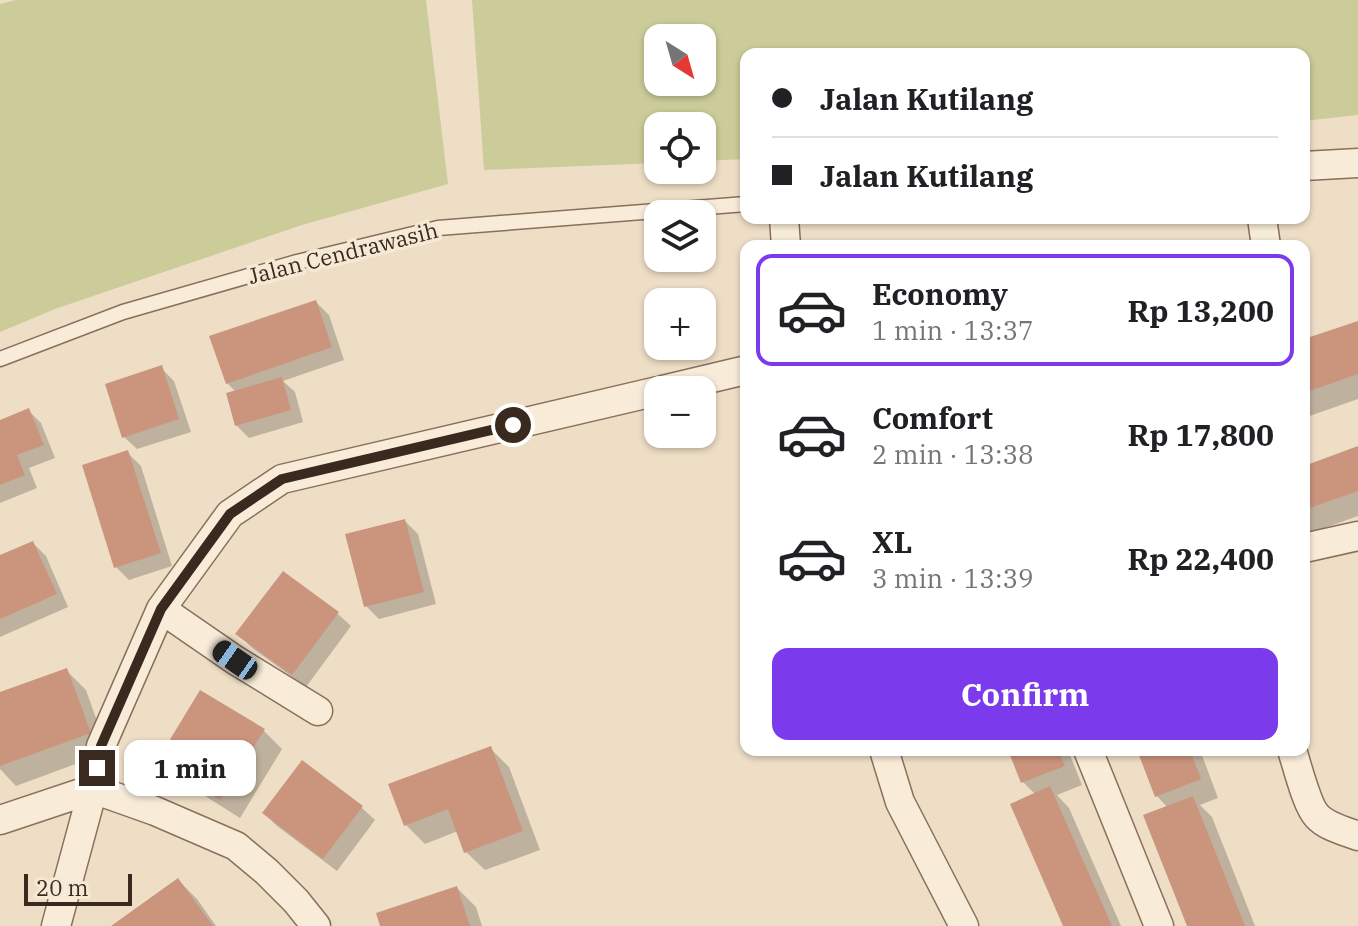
<!DOCTYPE html>
<meta charset="utf-8">
<style>
:root{--surface:#fff;--page:#f2f2f2;--text:#202124;--muted:#757577;--line:#e0e0e0;--accent:#7c3aed}
body{margin:0;font-family:"IBM Plex Serif",serif;background:var(--page);color:var(--text);height:100vh;display:flex;flex-direction:column;font-size:30px;white-space:nowrap}
*{box-sizing:border-box;margin:0}
p{font-size:26px;color:var(--muted)}
.icon{flex:none;width:44px;height:44px;fill:none;stroke:currentColor;stroke-width:2;stroke-linecap:round;stroke-linejoin:round}
.map{position:relative;flex:1;overflow:hidden}
.details{position:absolute;left:740px;top:240px;width:570px;height:516px;display:flex;flex-direction:column;background:var(--surface);border-radius:16px;box-shadow:0 2px 6px #0004}
.details>*{flex:none}
.hud{position:absolute;left:740px;top:48px;width:570px;height:176px;border-radius:16px;box-shadow:0 2px 6px #0004;display:grid;align-content:center;height:176px;padding:0 32px;background:var(--surface)}
.needle{width:52px;rotate:143deg}
.tools{position:absolute;left:644px;top:24px;display:grid;gap:16px}
.tools a{display:grid;place-items:center;width:72px;height:72px;border-radius:16px;background:var(--surface);box-shadow:0 2px 6px #0004;font-size:40px}
.scale{position:absolute;left:24px;bottom:20px;width:108px;box-sizing:border-box;padding-left:8px;border:4px solid #39291f;border-top:0;font-size:22px;line-height:28px;white-space:nowrap;color:#39291f;-webkit-text-stroke:6px #f5e9d5;paint-order:stroke}
.end{position:absolute;width:36px;height:36px;margin:-18px;border:10px solid #39291f;background:#fff;box-shadow:0 0 0 4px #fff}
.from{border-radius:50%}
.bubble{position:absolute;height:56px;border-radius:16px;background:var(--surface);box-shadow:0 2px 6px #0004;font-size:26px;font-weight:700;line-height:56px;text-align:center}
.car{position:absolute;width:24px;height:48px;margin:-24px -12px;border-radius:10px;box-shadow:0 0 6px 2px #0007;background:linear-gradient(#222 24%,#8ab4d8 0 40%,#222 0 76%,#8ab4d8 0 86%,#222 0)}
.hud b{display:flex;align-items:center;gap:28px;height:76px;font-size:30px}
.hud b+b{border-top:2px solid var(--line)}
.hud i{width:20px;height:20px;background:var(--text)}
ul{padding:14px 0 0;list-style:none}
li{display:flex;align-items:center;gap:24px;height:112px;margin:0 16px 12px;padding:0 16px;border:4px solid transparent;border-radius:16px}
li div{flex:1}
li b{display:block;font-size:30px}
li em{font-style:normal;font-weight:700}
li.selected{border-color:var(--accent)}
li>.icon{width:72px;height:72px;stroke-width:1.5}
.cta{display:flex;gap:16px;margin-top:auto;padding:16px 32px}
.cta a{flex:1;height:92px;border-radius:16px;background:var(--accent);color:#fff;font-size:32px;font-weight:700;line-height:92px;text-align:center}
.map>svg:first-child{display:block}
.green{fill:#cbcc9a;fill-rule:evenodd}
.shadow{fill:#0003}
.building{fill:#cb957d}
.lines{fill:none;stroke-linecap:round;stroke-linejoin:round}
.lane-casing{stroke:#896f5c;stroke-width:17}
.street-casing{stroke:#896f5c;stroke-width:31}
.lane{stroke:#f8ecd9;stroke-width:14}
.street{stroke:#f8ecd9;stroke-width:28}
.route{stroke:#39291f;stroke-width:10}
.labels{text-anchor:middle;stroke-width:7;stroke-linejoin:round;paint-order:stroke}
.street-label{font-size:22px;fill:#39291f;stroke:#f5e9d5}
</style>
<div class="map">
<svg width="1358" height="926" viewBox="0 0 1358 926">
<rect width="100%" height="100%" fill="#eedec6"/>
<path class="green" d="M16,0H426L448,184L302,225L55,309L0,332V4Z
M472,0H1358V115L1304,121V54H746V159L702,161V126H658V163L484,170ZM658,38H702V82H658Z"/>
<path class="shadow" d="M316,302L329,315L344,360L283,381L295,392L303,422L249,438L236,425V392L227,383Z
M1358,323V399L1304,418V342Z
M161,368L174,381L191,432L137,449L124,437Z
M28,410L41,423L55,458L29,468L37,488L0,503V422Z
M1358,448V516L1305,535L1304,468Z
M128,453L141,466L172,566L129,580L116,567Z
M405,521L418,534L436,604L379,619L366,606Z
M33,543L46,556L68,607L0,637V558Z
M283,574L338,614L351,626L306,687L251,647L238,634Z
M67,671L86,690L108,752L16,786L0,769V695Z
M263,730L282,749L240,818L178,779L159,761Z
M490,748L509,767L540,850L485,870L466,852L458,831L425,844L406,825Z
M1010,750H1068L1082,785L1057,795L1069,808L1121,926H1065L1036,795L1023,782Z
M1139,750H1200L1218,798L1200,805L1212,817L1255,926H1189L1168,808L1156,795Z
M302,763L362,808L375,820L337,871L277,826L264,813Z
M178,880L197,899L216,926H115Z
M457,888L476,907L482,926H382Z"/>
<path class="building" d="M316,300L332,347L226,384L209,336Z
M1358,321V374L1304,393V339Z
M162,365L179,419L122,438L105,384Z
M282,377L291,410L235,426L226,393Z
M29,408L44,445L17,455L25,475L0,485V420Z
M1358,446V491L1304,510V466Z
M128,450L161,553L114,568L82,465Z
M405,519L424,592L364,607L345,534Z
M33,541L57,594L0,619V555Z
M283,571L339,612L292,675L235,634Z
M67,668L91,733L0,766V692Z
M200,690L265,729L220,800L157,761Z
M491,746L523,831L464,853L448,809L404,826L388,784Z
M1008,750H1058L1065,766L1021,783Z
M1137,750H1190L1201,779L1155,797Z
M302,760L363,806L323,859L262,813Z
M1050,786L1112,926H1063L1010,804Z
M1193,796L1245,926H1187L1143,815Z
M178,878L213,926H111Z
M457,886L470,926H380L376,913Z"/>
<g class="lines">
<g class="lane-casing">
<path id="lane" d="M0,359L123,312L297,262L438,228L746,204"/>
</g>
<g class="street-casing">
<path id="street" d="M1304,166L1358,163
M784,218L786,246
M1262,218L1266,246
M662,390L746,370
M1304,548L1358,536
M161,609L235,660L318,711
M884,750L900,802L964,926
M1088,750L1159,926
M1292,750C1297,765 1307,806 1317,816C1327,827 1345,831 1358,836
M93,789L155,811L236,846L267,872L296,901L316,926
M0,820L93,789
M56,926L93,789L101,746L161,609L230,514L282,479L658,391"/>
</g>
<use href="#lane" class="lane"/>
<use href="#street" class="street"/>
</g>
<g class="lines">
<path class="route" d="M97,768L101,746L161,609L230,514L282,479L513,425"/>
</g>
<g class="labels">
<g class="street-label">
<text transform="translate(343 253) rotate(-14)" y="8">Jalan Cendrawasih</text>
</g>
</g>
</svg>
<div class="tools">
<a><svg class="needle" viewBox="-14 -14 28 28"><path d="M0-13l5 13h-10z" fill="#e53935"/><path d="M0 13l5-13h-10z" fill="#757577"/></svg></a>
<a><svg class="icon" aria-label="locate" viewBox="0 0 24 24"><circle cx="12" cy="12" r="6"/><path d="M12 2v4M12 18v4M2 12h4M18 12h4"/></svg></a>
<a><svg class="icon" aria-label="layers" viewBox="0 0 24 24"><path d="M12 4l9 5-9 5-9-5zM3 14l9 5 9-5"/></svg></a>
<a>+</a>
<a>−</a>
</div>
<div class="scale">20 m</div>
<i class="end from" style="left:513px;top:425px"></i>
<i class="end" style="left:97px;top:768px"></i>
<div class="bubble" style="left:124px;top:740px;width:132px">1 min</div>
<i class="car" style="left:235px;top:660px;rotate:305deg"></i>
<div class="hud">
<b><i class="from"></i>Jalan Kutilang</b>
<b><i></i>Jalan Kutilang</b>
</div>
<section class="details">
<ul>
<li class="selected"><svg class="icon" aria-label="car" viewBox="0 0 24 24"><path d="M5 17H2v-5l4-1 3-4h7l3 4 3 1v5h-3M9 17h6M6 11h13"/><circle cx="7" cy="17" r="2"/><circle cx="17" cy="17" r="2"/></svg><div><b>Economy</b><p>1 min · 13:37</p></div><em>Rp 13,200</em></li>
<li><svg class="icon" aria-label="car" viewBox="0 0 24 24"><path d="M5 17H2v-5l4-1 3-4h7l3 4 3 1v5h-3M9 17h6M6 11h13"/><circle cx="7" cy="17" r="2"/><circle cx="17" cy="17" r="2"/></svg><div><b>Comfort</b><p>2 min · 13:38</p></div><em>Rp 17,800</em></li>
<li><svg class="icon" aria-label="car" viewBox="0 0 24 24"><path d="M5 17H2v-5l4-1 3-4h7l3 4 3 1v5h-3M9 17h6M6 11h13"/><circle cx="7" cy="17" r="2"/><circle cx="17" cy="17" r="2"/></svg><div><b>XL</b><p>3 min · 13:39</p></div><em>Rp 22,400</em></li>
</ul>
<div class="cta"><a>Confirm</a></div>
</section>
</div>
